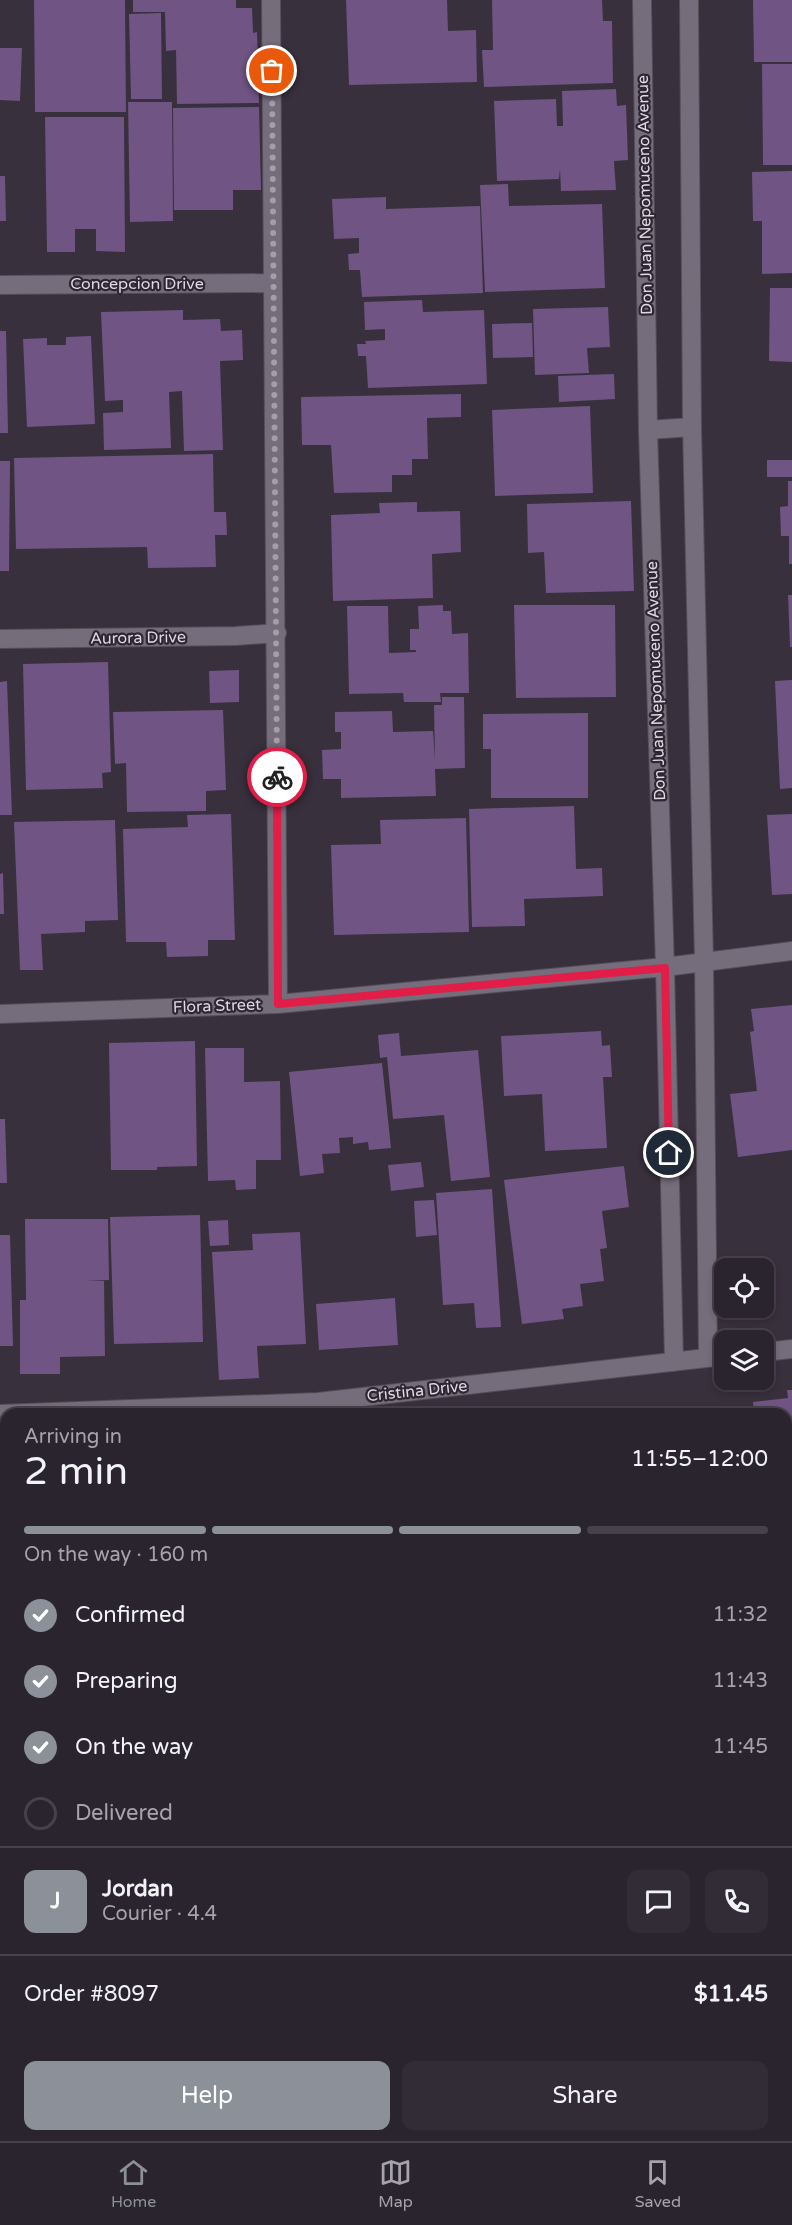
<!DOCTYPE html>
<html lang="en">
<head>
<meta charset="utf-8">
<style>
	body { margin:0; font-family:"Varela Round",sans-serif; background:#322c36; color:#f1f3f6; height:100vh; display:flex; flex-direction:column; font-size:22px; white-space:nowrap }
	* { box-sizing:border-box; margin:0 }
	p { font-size:20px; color:#a5a4aa }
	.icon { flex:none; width:33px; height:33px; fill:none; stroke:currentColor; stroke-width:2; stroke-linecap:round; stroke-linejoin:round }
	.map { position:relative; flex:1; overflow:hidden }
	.panel { position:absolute; left:0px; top:1408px; width:792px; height:734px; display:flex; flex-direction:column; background:#2a242e; border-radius:18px 18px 0 0; box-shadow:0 3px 9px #0003,0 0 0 2px #46414a }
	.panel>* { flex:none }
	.controls { position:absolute; left:714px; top:1258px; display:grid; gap:12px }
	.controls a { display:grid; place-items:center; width:60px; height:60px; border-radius:12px; background:#2a242e; box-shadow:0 3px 9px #0003,0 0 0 2px #46414a; font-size:30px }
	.pin { position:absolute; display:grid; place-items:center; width:51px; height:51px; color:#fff; margin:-26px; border:3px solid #fff; border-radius:50%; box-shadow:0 2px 6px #0007 }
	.courier { position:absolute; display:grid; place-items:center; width:60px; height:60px; margin:-30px; border:4px solid #e11d48; border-radius:50%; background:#fff; color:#222; box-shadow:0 2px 8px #0007 }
	.head em { font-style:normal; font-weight:600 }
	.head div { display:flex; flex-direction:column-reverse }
	.head { display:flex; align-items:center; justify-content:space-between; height:102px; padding:0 24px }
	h1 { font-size:39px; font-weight:600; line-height:45px }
	.bar { display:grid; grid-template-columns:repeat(4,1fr); gap:9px 6px; align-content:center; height:72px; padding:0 24px }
	.bar i { height:8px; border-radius:4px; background:#46414a }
	.bar .current { background:#8c9099 }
	.bar p { grid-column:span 4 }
	.line { display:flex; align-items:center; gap:15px; padding:0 24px; border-top:2px solid #46414a }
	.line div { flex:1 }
	.round { display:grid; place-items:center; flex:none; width:63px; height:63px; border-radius:12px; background:#322c36 }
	ol { padding:0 24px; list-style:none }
	li { display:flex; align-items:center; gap:18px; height:66px }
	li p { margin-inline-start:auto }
	li .icon { padding:6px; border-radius:50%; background:#8c9099; color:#fff; stroke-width:4 }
	li:last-child { color:#a5a4aa }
	li i { width:33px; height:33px; border:3px solid #46414a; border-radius:50% }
	.action { display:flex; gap:12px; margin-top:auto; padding:12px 24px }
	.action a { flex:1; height:69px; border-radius:12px; background:#8c9099; color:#fff; font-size:24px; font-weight:600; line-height:69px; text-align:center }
	.action a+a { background:#322c36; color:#f1f3f6 }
	.tab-bar { display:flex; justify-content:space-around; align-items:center; height:84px; border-top:2px solid #46414a; background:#2a242e; font-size:16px; color:#a5a4aa }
	.tab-bar a { display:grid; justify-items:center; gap:3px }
	.tab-bar .current { color:#8c9099 }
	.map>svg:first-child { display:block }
	.building { fill:#705483 }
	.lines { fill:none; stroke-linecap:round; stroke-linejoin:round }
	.minor-casing { stroke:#544e59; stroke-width:20 }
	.minor { stroke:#766d7c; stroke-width:18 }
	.done { stroke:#a49ea8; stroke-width:6; stroke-dasharray:0 10.8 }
	.route { stroke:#e11d48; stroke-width:8 }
	.labels { text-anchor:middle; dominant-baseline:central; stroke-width:4.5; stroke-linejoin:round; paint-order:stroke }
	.street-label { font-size:16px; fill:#ded9e2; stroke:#2e2633 }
</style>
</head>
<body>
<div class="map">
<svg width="792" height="2141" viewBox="0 0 792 2141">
	<rect width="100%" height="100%" fill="#38303d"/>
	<path class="building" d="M34,0H125L126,112H35Z
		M133,0H236V8H252L253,33L257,32L259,103L177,104L176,50L166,51L165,12H133Z
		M346,0H447L448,31L476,30L477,82L349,85Z
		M492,0H602L603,21H612L613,83L484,87L482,50H493Z
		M753,0H792V62H754Z
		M161,13L162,99H131L129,14Z
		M0,48H22L20,101L0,100Z
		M762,64H792V165H763Z
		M616,89L617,106L626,105L628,160L614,161L616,190L561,191L560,169L559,179L497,181L494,101L556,99L557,126H563L562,91Z
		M128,102H172L173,221L130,222Z
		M259,107L261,190H233V210H174L173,108Z
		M45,117H124L125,252L96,251V229H75V252H47Z
		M792,171V273L762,274V221H753L752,172Z
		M0,176H5L6,221H0Z
		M508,184L509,206L602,204L605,288L485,292L480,185Z
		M386,197V209L480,206L483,293L362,297L360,270H349L348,254L359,253V238L334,239L332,199Z
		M770,288H792V362L769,361Z
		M422,300L423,312L484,310L487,384L368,388L366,356H358L357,344H366L365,341L385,340V329L365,330L364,302Z
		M608,307L610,347L587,348L589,373L535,375L533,309Z
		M183,310V320L220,319L221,331L242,330L243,360L220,361L223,450L184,451L182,391L169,392L171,448L104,450L103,413L123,412V400L105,401L101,312Z
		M532,323L533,357L493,358L492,324Z
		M0,331H6L8,433H0Z
		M91,336L95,424L27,427L23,339L47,338V345H66V337Z
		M614,374L615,399L559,402L558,376Z
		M461,394V417L427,418L428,459H412V475H392V492L334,493L331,445H302L301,397Z
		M590,406L593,493L495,496L492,410Z
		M213,454L214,512H226L227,535H215L216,567L148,568L147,547L16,549L14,458Z
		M767,460H792V477H767Z
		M0,461H10L9,571H0Z
		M788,481H792V564H789V536H781L780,507L788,506Z
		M631,501L634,591L546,593L544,552L528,553L527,504Z
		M417,502V512L460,511L461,552L432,554L433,598L333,601L331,515L380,513L379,503Z
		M788,595H792V647H790Z
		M443,605V611H451L452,634L468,633L469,693H440L441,702H404L403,693L349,694L347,606H388L389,653L416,652V650H410V629H419L418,606Z
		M514,605H615L616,697L516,698Z
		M108,662L111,772L102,773L103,788L26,790L23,664Z
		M239,670V702L210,703L209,671Z
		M792,680V788L780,789L775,681Z
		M7,681L12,815H0V682Z
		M442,697H464L465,768L435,769L436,796L341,798V779H323L322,750L341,749V732H335V712L392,711L393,732L433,731L435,760L434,705H442Z
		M223,710L226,790L206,791V811L127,812L126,763L115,764L113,712Z
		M588,713V798H491V749H483V714Z
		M574,806L576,869L602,868L603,896L524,899L525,926L472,927L469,809Z
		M231,814L235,940H208V956L167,957L166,942H126L123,829L188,827L187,815Z
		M792,814V894L772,895L767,815Z
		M466,818L469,932L334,935L331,845L381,844L380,820Z
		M115,820L118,920L85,921V932L41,934L43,970H20L14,822Z
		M3,873L4,914H0V874Z
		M792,1005V1150L738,1157L730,1094L757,1091L750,1032L754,1031L751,1009Z
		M601,1031L602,1046L610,1045L612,1077H603L607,1148L545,1151L542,1094L504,1096L501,1036Z
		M399,1033L401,1056L478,1050L490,1177L451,1181L444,1115L393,1119L387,1057L380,1058L378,1035Z
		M195,1041L197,1166L157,1167V1170H111L109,1043Z
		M205,1048H244V1082L280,1081L281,1160H256V1189L236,1190L235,1180L208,1181Z
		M382,1063L391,1148L369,1150L368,1142L353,1144V1137L339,1138L340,1153L322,1154L324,1173L300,1176L289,1072Z
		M0,1119H5L7,1183H0Z
		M421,1162L424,1187L391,1191L388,1165Z
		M624,1166L629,1207L602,1211L607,1248L600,1249L604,1281L580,1284L583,1306L562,1309L564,1319L522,1324L504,1180Z
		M492,1189L501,1327L476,1328L474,1303L443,1305L436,1193Z
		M434,1200L437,1235L416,1237L414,1201Z
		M200,1215L203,1342L114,1344L110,1217Z
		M25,1219H108L109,1280L86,1281H104L105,1356L60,1357V1374H20V1300H26Z
		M228,1220L229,1245L210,1246L208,1221Z
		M300,1232L306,1344L257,1346L259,1378L219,1380L212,1252L253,1250L252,1234Z
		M0,1235H10L13,1346H0Z
		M395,1298L398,1345L319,1350L316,1304Z
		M787,1390H792V1505H786V1414H754L753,1402L788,1398Z
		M792,1553V1582L786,1583V1554Z
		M792,1736V1766H791L786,1737Z
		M792,1928V2009L786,2010V1929Z
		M6,1957V2001H0V1958Z
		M6,2003V2091H0V2004Z
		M4,2092L6,2136L0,2137V2093Z
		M603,2136V2141H571V2139Z
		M638,2136H671V2141H638Z"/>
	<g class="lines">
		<defs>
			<path id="minor" d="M271,0L278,1004
				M642,0L648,430L665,967L674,1362
				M689,0L692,427L704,961L708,1358
				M0,285L273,283
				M648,430L692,427
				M0,639L236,636L277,633
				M0,1014L278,1004L665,967L792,951
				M764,1352L792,1349
				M0,1414L318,1402L724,1356
				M786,1714L792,1713
				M0,1808H6
				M786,2095L792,2094
				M321,2141L372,2136
				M706,2141V2136"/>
		</defs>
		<use href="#minor" class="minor-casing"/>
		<use href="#minor" class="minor"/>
	</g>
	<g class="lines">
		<path class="done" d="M272,71L277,777"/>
		<path class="route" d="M277,777L278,1004L665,968L669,1153"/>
	</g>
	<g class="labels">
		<g class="street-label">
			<text transform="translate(645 195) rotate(-91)">Don Juan Nepomuceno Avenue</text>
			<text x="137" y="284">Concepcion Drive</text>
			<text transform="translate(138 638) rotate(-1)">Aurora Drive</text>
			<text transform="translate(656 681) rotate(-92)">Don Juan Nepomuceno Avenue</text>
			<text transform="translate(217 1006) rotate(-2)">Flora Street</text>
			<text transform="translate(417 1391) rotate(-6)">Cristina Drive</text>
		</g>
	</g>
</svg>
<div class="controls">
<a><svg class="icon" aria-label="locate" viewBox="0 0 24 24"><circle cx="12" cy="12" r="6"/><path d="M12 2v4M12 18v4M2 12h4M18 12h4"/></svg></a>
<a><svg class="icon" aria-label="layers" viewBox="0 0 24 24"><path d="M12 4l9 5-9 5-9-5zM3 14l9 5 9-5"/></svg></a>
</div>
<div class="pin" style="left:272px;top:71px;background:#ea580c"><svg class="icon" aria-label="bag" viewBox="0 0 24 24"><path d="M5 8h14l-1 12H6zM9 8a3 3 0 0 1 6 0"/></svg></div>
<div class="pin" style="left:669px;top:1153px;background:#1f2937"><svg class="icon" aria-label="home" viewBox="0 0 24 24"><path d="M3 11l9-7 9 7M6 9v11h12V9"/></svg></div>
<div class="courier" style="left:277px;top:777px"><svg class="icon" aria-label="bike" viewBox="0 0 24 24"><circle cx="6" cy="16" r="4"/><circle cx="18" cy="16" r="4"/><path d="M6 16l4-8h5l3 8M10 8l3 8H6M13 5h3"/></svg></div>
<section class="panel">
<div class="head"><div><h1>2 min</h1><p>Arriving in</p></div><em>11:55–12:00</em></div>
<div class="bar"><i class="current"></i><i class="current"></i><i class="current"></i><i></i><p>On the way · 160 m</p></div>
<ol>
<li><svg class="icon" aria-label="check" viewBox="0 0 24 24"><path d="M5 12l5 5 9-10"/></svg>Confirmed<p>11:32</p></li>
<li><svg class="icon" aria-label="check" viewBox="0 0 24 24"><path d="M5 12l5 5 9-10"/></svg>Preparing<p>11:43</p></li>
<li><svg class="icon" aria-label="check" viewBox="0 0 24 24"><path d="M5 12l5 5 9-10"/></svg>On the way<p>11:45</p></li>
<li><i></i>Delivered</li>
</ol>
<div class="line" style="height:108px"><b class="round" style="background:#8c9099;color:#fff">J</b><div><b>Jordan</b><p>Courier · 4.4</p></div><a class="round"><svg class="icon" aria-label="chat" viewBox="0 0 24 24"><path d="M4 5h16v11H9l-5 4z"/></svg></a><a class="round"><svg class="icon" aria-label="phone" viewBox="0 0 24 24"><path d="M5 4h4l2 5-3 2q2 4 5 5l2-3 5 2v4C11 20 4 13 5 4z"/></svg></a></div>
<div class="line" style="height:78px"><div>Order #8097</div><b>$11.45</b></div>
<div class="action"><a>Help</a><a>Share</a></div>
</section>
</div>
<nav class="tab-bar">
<a class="current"><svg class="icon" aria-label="home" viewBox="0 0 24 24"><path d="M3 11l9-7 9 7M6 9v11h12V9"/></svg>Home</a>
<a><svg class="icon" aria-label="map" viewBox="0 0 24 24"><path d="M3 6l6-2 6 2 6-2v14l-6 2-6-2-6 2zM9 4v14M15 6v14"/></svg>Map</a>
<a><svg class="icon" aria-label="saved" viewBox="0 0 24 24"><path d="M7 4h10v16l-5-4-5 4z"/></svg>Saved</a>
</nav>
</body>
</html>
